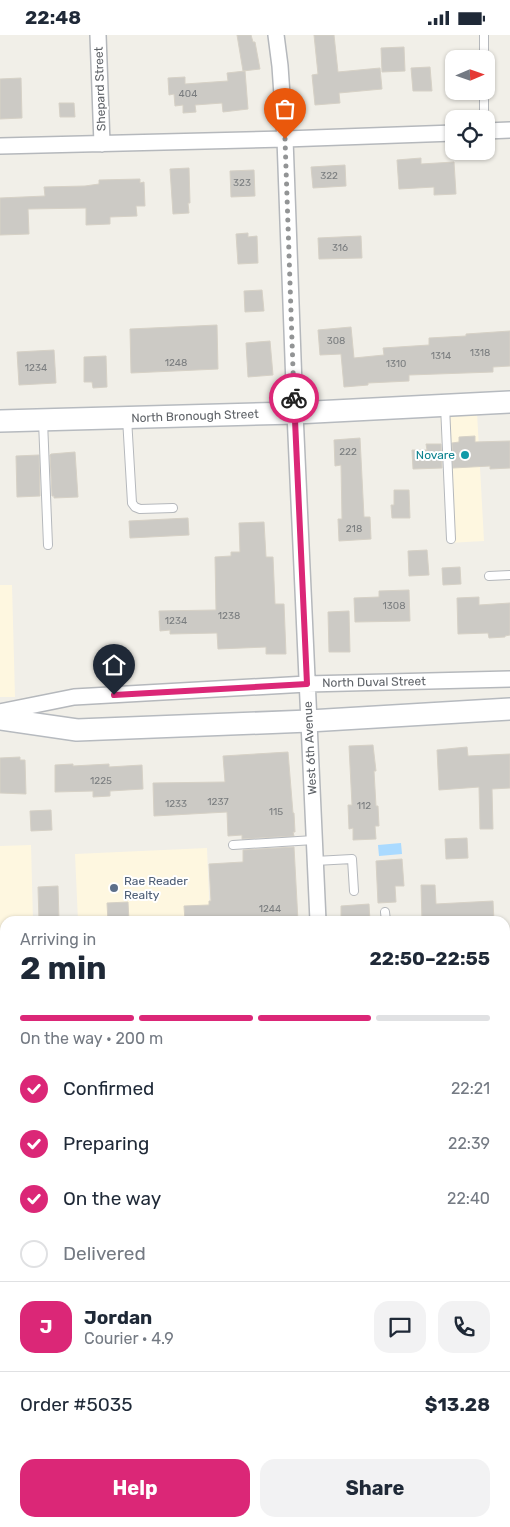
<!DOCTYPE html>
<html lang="en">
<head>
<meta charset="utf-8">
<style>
	body { margin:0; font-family:Rubik,sans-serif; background:#f2f2f3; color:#1f2937; height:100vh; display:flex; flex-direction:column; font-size:19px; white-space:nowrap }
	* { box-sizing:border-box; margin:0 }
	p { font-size:16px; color:#747a83 }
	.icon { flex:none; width:28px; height:28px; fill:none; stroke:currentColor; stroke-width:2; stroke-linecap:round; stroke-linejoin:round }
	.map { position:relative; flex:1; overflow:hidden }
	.details { position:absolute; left:0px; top:881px; width:510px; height:611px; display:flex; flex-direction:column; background:#fff; border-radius:15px 15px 0 0; box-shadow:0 1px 4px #0004 }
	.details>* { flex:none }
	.needle { width:32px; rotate:88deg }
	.fabs { position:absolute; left:445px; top:15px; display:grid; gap:10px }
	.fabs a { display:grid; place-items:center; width:50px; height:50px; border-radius:10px; background:#fff; box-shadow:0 1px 4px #0004; font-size:25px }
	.pin { position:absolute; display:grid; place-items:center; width:42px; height:42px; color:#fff; margin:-51px -21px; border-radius:50% 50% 50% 0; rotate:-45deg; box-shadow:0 0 5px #0007 }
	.pin .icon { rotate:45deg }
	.courier { position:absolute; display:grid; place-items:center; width:50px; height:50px; margin:-25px; border:4px solid #db2777; border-radius:50%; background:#fff; color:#222; box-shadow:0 1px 6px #0007 }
	.summary em { font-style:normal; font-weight:700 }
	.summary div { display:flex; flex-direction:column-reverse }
	.summary { display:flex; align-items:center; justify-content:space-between; height:85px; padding:0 20px }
	h1 { font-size:32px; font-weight:700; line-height:38px }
	.bar { display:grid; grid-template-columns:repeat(4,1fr); gap:8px 5px; align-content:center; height:60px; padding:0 20px }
	.bar i { height:6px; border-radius:4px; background:#e0e1e3 }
	.bar .active { background:#db2777 }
	.bar p { grid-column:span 4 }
	.line { display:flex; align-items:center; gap:12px; padding:0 20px; border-top:1px solid #e0e1e3 }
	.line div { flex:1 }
	.round { display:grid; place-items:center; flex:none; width:52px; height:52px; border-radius:15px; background:#f2f2f3 }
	ol { padding:0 20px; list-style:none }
	li { display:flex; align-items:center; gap:15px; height:55px }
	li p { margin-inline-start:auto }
	li .icon { padding:5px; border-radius:50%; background:#db2777; color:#fff; stroke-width:4 }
	li:last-child { color:#747a83 }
	li i { width:28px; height:28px; border:2px solid #e0e1e3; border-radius:50% }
	.action { display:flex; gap:10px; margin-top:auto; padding:10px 20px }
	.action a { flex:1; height:58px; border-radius:15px; background:#db2777; color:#fff; font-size:20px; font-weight:700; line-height:58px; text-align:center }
	.action a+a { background:#f2f2f3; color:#1f2937 }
	.status { display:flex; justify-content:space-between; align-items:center; height:35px; padding:0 25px; background:#fff; direction:ltr }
	.status svg { height:14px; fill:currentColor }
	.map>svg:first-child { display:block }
	.commercial { fill:#fef7e0 }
	.water { fill:#aadaff }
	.building { fill:#cccac5; stroke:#d6d1c6 }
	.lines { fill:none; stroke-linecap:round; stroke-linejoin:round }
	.service-casing { stroke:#b5b8bc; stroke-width:10 }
	.minor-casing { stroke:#b5b8bc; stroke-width:18 }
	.tertiary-casing { stroke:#b5b8bc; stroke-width:21 }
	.secondary-casing { stroke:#b6babf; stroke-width:24 }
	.primary-casing { stroke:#f2c960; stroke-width:26 }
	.service { stroke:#fff; stroke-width:8 }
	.minor { stroke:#fff; stroke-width:15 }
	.tertiary { stroke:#fff; stroke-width:19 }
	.secondary { stroke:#fff; stroke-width:21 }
	.primary { stroke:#fff2af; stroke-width:24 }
	.done { stroke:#929495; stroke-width:5; stroke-dasharray:0 9 }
	.route { stroke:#db2777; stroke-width:6 }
	.culture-dot { fill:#0f9aa8; stroke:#fff; stroke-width:2 }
	.service-dot { fill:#5c6f8a; stroke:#fff; stroke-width:2 }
	.labels { text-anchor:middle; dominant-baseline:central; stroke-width:4; stroke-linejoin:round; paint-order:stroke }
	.number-label { font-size:10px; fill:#7a7d7f }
	.street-label { font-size:12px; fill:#5f6368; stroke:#fff }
	.culture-label { font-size:12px; fill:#0d838f; stroke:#fff; text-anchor:end }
	.service-label { font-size:12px; fill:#4e5e75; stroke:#fff; text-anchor:start }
</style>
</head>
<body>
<div class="status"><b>22:48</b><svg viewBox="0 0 49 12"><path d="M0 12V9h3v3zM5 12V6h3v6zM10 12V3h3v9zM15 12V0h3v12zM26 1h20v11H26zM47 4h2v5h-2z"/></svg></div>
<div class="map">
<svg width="510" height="1492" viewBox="0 0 510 1492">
	<rect width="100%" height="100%" fill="#f1efe8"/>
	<path class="commercial" d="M477,377L484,506L448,508L440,379Z
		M0,550H12L15,662H0Z
		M31,810L33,886H5V939H0V811Z
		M207,813L210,886H78L75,819Z
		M0,959H5V1196H0Z
		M510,1066V1177H505V1067Z
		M505,1232H510V1492H349V1488H505Z
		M0,1254H5V1466H0Z
		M147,1488H323V1492H147Z"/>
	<path class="water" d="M401,808L402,819L379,821L378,810Z"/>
	<path class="building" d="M237,0H251L253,7H255L260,34L243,36Z
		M314,0H334L338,37L380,33L382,54L339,58L340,68L315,70L312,40L318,39Z
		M404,12L405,36L382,37L381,13Z
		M430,32L432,56H413L411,33Z
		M245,36L248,74L223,77L222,68L195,70L196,77L183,78V70L175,71L174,59L169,60L168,43L185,42V49L228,46L227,38Z
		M21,43L22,83L0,84V44Z
		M59,68H74L75,82H60Z
		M421,123V129L454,127L456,159L434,160V152L399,154L397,125Z
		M345,130L346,151L313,153L311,132Z
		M189,133L190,168H188L189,178L173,179L170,134Z
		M254,135L255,161L231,162L230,136Z
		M140,144V148L144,147L145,171H136L137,181L110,182V189L86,190V173L28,174L29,199L0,200V163L45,161L44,152L85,151L99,149V145Z
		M248,198V202L257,201L258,228L238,229L236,199Z
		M361,201L362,223L319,224L318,203Z
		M262,255L264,276L245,277L244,256Z
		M217,290L218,334L131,338L130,294Z
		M351,292L354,323L384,320L383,313L429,310V303L466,301V299L510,296V331L493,332V337L409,340V346L368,348V350L344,352L341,319L320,320L318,295Z
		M270,306L273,340L248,342L246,308Z
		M54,315L56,348L19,350L17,317Z
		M106,321L107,352L93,353L92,347H84V322Z
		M475,401V407L510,406V433L490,434V431L453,433L452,408L459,407V402Z
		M360,403L364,482H370L371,504L339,506L338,484H342L341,430L335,431L334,405Z
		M426,409H441L442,433L413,434L412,415H427Z
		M75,417L78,462L54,463V461H52L50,420L51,419Z
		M39,420L40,461L17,462L16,421Z
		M394,455H409L410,483H392L391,470H394Z
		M188,483L189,500L130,503L129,486Z
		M264,487L266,522H273L275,569H284L286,619H266V612L218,614L217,598L170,599V595L160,596L159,576L216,575L215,522L231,521V517H240L239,488Z
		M427,515L429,540L409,541L408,516Z
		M460,532L461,549L443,550L442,533Z
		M409,555L410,586L355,587L354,563L379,562V556Z
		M479,562V570L510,568V600L505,601V602L489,603L488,598L458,599L457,563Z
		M349,576L350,617H329L328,577Z
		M373,710L376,736H374L376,771H378L379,791H375L376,804L353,805V793L349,794L348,770H352L349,711Z
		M467,712L468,721L510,719V753L492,754L493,794H480L479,752L439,755L437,715Z
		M288,717L293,778H294L295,797H293L294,801L242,804V800L228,801L227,777L154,781L153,748L225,747L223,721Z
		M20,722V725H25L26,759L0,758V723Z
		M73,729V731L109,729V732L142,730L143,754L110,756V761L93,762V756L55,757V730Z
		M51,775L52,795L31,796L30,776Z
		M467,803L468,823L446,824L445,804Z
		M294,812L298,886H185L184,871L209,870V866H211L209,829L243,827V815Z
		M402,824L404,851H395L396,867L378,868L376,826Z
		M421,850H435L436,869L493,866L494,886H422Z
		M58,851L59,886H39L38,852Z
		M128,867L129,886H108L107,868Z
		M369,869L370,886H341V871Z"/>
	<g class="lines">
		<defs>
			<path id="service" d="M484,0V24
				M484,56V84
				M445,371L451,504
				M127,383L132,468L135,472L140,474L173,473
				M43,386L48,510
				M489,541L510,540
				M233,810L314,805
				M315,826L352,824L354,856
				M385,877L386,886
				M505,1074H510
				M3,1225L5,1262
				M0,1281H5
				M505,1352H510
				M0,1434H5
				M0,1489L29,1488"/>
			<path id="minor" d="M98,0L102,109
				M276,0L280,31L285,104L295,378L318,886
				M486,96L510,95
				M0,111L285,104L454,98
				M0,677L74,662L307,649L510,644
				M505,929H510
				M0,948H5
				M137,1488V1492"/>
			<path id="tertiary" d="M337,1488V1492"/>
			<path id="secondary" d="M0,386L295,378L510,367
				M0,684L77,695L309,686L510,674"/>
			<path id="primary" d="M505,1204H510
				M0,1223H5"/>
		</defs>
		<use href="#service" class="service-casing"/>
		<use href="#minor" class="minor-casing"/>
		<use href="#tertiary" class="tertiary-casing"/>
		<use href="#secondary" class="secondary-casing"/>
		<use href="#primary" class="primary-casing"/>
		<use href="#service" class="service"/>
		<use href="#minor" class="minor"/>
		<use href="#tertiary" class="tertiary"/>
		<use href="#secondary" class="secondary"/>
		<use href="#primary" class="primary"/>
	</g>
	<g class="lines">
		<path class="done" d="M285,104L294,363"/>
		<path class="route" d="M114,660L307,649L294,363"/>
	</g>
	<circle class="culture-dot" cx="465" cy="420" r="5"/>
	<circle class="service-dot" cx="114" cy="853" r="5"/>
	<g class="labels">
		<g class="number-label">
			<text x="188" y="59">404</text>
			<text x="329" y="141">322</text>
			<text x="242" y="148">323</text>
			<text x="340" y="213">316</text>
			<text x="336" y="306">308</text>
			<text x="480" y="318">1318</text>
			<text x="441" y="321">1314</text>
			<text x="176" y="328">1248</text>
			<text x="396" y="329">1310</text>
			<text x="36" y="333">1234</text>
			<text x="348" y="417">222</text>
			<text x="354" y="494">218</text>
			<text x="394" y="571">1308</text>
			<text x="229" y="581">1238</text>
			<text x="176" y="586">1234</text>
			<text x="101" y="746">1225</text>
			<text x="218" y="767">1237</text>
			<text x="176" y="769">1233</text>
			<text x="364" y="771">112</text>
			<text x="276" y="777">115</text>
			<text x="270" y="874">1244</text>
		</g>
		<g class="street-label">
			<text transform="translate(100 54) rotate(-92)">Shepard Street</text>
			<text transform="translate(195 381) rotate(-2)">North Bronough Street</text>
			<text transform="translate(374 647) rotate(-1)">North Duval Street</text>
			<text transform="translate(310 713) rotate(-93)">West 6th Avenue</text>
		</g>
		<g class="culture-label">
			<text x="455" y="420">Novare</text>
		</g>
		<g class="service-label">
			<text x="124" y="846">Rae Reader<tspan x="124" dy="14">Realty</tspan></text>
		</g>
	</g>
</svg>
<div class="fabs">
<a><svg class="needle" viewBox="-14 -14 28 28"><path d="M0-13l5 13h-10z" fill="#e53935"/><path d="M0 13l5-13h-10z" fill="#747a83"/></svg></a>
<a><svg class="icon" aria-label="locate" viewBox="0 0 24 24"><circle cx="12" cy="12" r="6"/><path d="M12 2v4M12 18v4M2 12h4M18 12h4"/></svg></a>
</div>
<div class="pin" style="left:285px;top:104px;background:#ea580c"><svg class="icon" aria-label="bag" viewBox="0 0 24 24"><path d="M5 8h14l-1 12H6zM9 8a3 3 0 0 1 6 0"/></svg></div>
<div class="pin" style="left:114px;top:660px;background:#1f2937"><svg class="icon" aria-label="home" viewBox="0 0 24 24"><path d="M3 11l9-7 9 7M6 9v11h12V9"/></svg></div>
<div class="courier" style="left:294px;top:363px"><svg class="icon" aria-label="bike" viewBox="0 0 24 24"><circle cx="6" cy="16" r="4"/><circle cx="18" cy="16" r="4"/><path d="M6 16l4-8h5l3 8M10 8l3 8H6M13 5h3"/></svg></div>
<section class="details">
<div class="summary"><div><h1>2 min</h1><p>Arriving in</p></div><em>22:50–22:55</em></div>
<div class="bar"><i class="active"></i><i class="active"></i><i class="active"></i><i></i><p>On the way · 200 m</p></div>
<ol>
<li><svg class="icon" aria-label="check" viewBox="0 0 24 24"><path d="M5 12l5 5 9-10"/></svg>Confirmed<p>22:21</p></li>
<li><svg class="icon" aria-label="check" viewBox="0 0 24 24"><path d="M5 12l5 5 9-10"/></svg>Preparing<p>22:39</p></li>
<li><svg class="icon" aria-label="check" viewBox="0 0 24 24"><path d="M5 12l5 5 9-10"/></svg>On the way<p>22:40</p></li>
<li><i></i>Delivered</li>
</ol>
<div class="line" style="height:90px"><b class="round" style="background:#db2777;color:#fff">J</b><div><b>Jordan</b><p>Courier · 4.9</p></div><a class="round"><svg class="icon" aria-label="chat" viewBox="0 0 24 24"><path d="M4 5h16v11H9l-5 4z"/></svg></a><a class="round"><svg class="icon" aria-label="phone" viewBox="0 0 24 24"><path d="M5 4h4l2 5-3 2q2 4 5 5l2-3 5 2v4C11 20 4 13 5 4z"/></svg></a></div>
<div class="line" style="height:65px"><div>Order #5035</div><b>$13.28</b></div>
<div class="action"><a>Help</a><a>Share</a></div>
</section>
</div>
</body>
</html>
